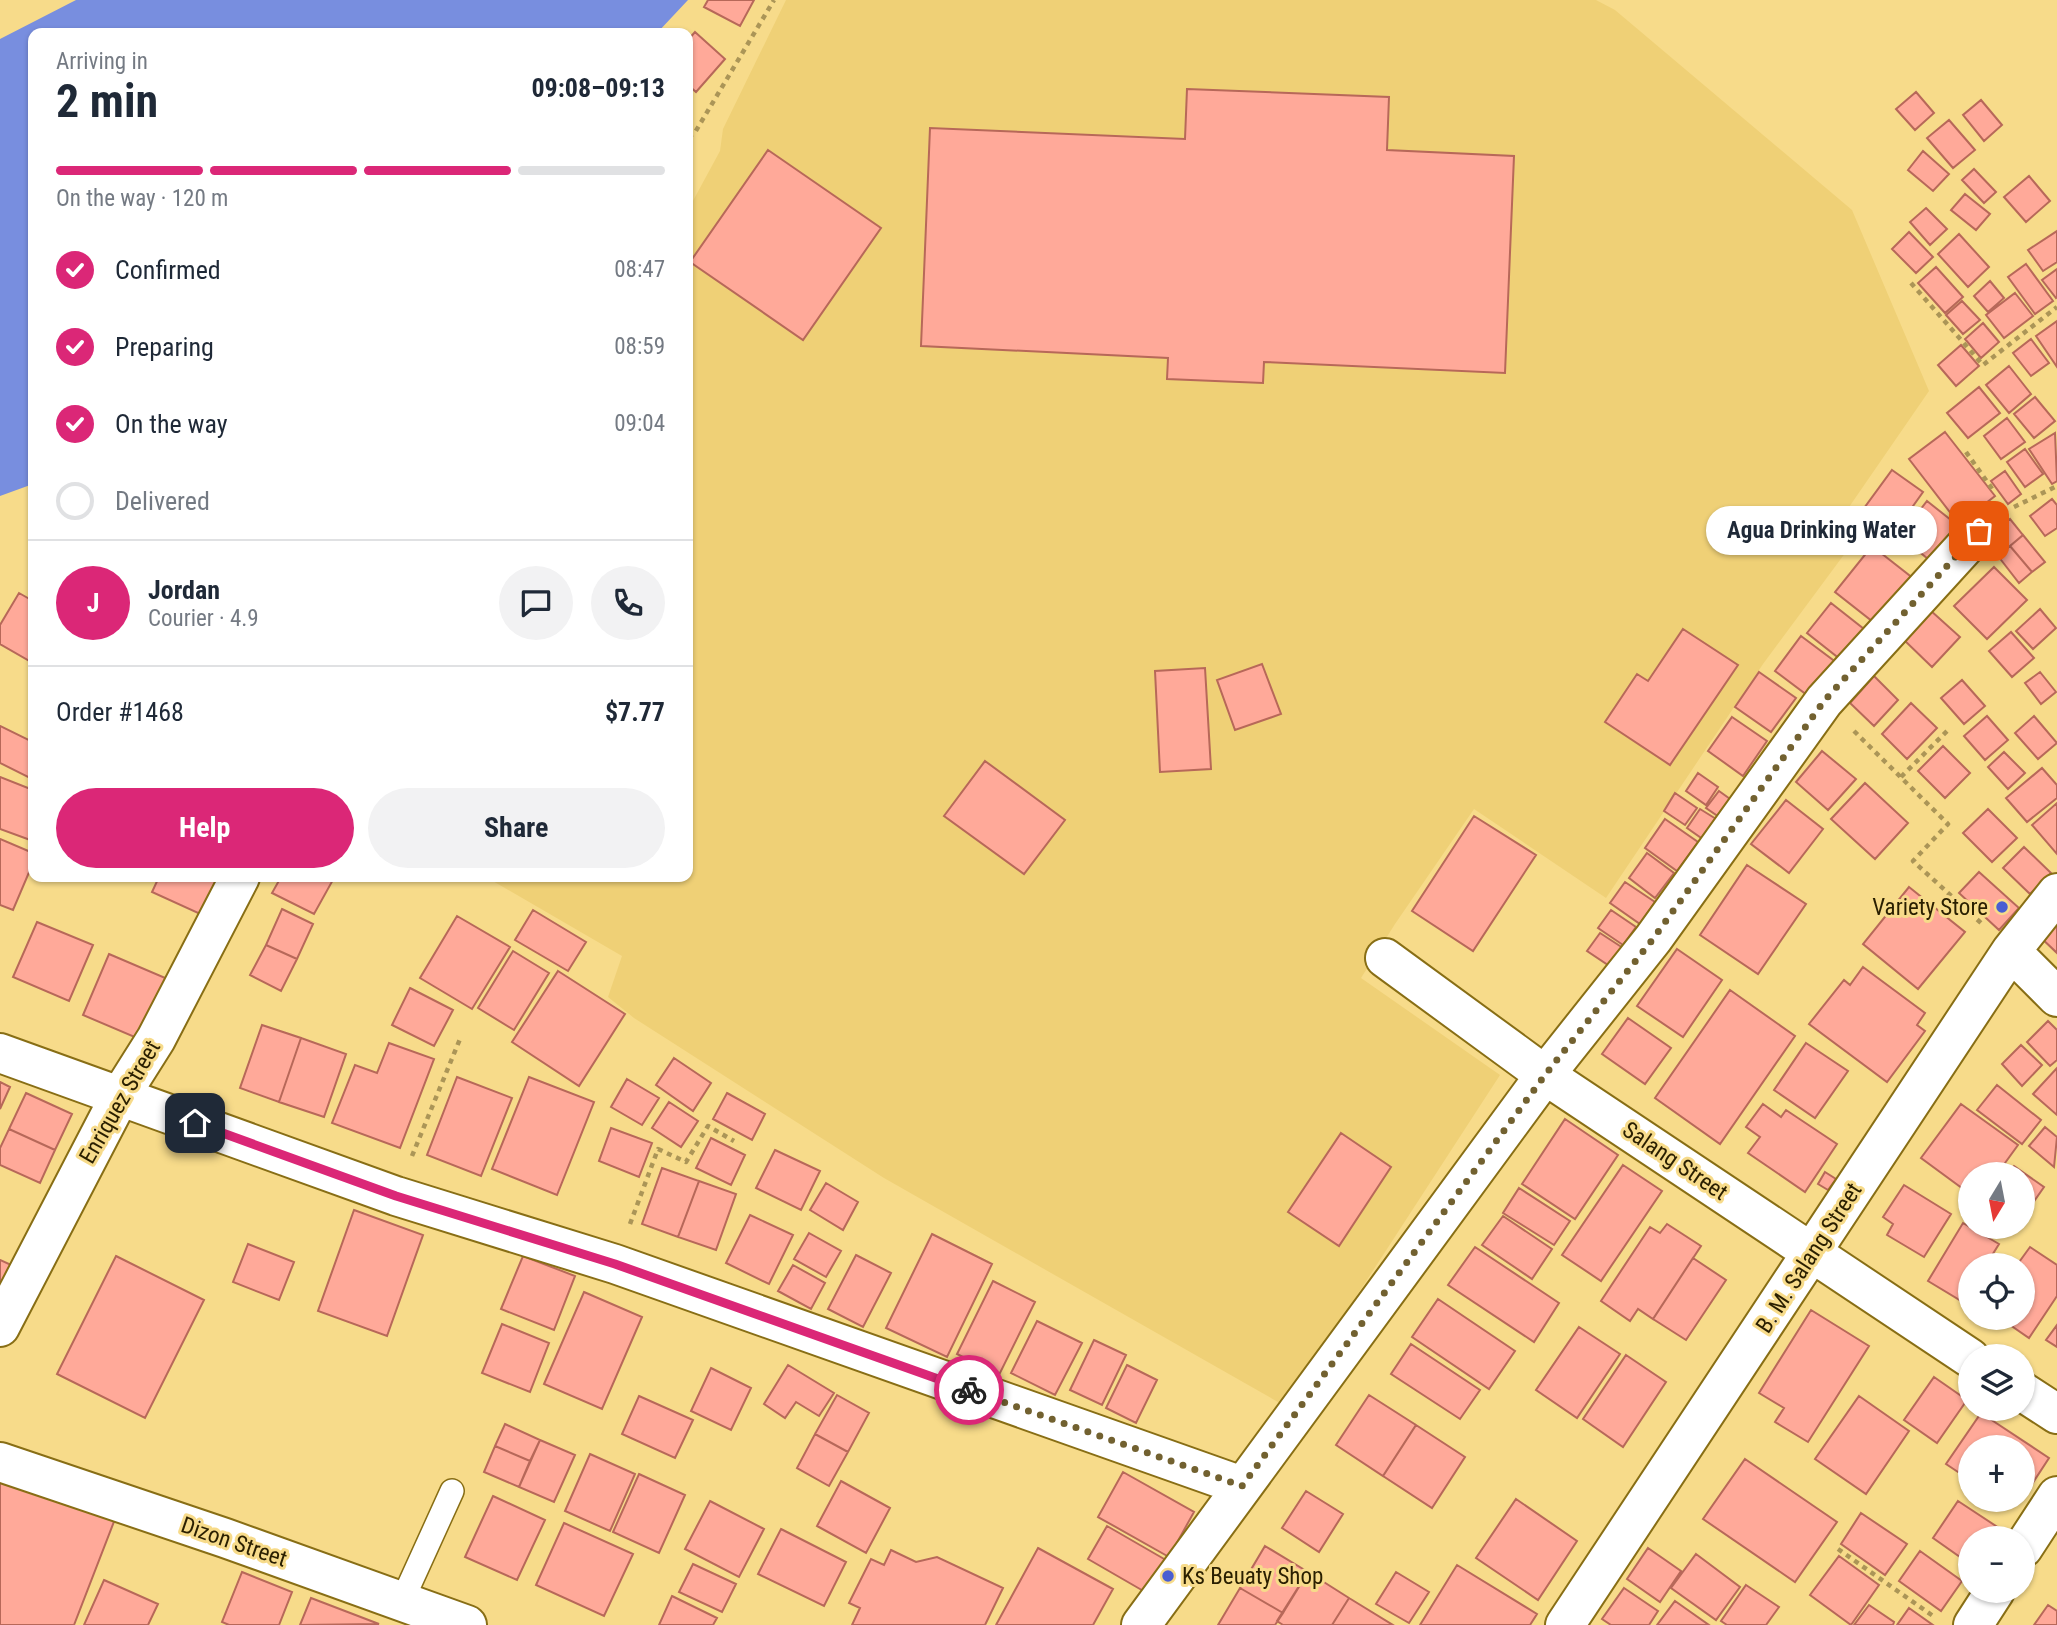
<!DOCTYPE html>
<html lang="en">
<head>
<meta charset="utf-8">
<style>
	body { margin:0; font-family:"Roboto Condensed",sans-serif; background:#f2f2f3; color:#1f2937; height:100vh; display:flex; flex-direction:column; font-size:26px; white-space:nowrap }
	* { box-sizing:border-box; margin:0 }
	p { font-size:23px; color:#747a83 }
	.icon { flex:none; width:38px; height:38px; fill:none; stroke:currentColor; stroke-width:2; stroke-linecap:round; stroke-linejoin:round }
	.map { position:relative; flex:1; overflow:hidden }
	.panel { position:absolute; left:28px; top:28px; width:665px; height:854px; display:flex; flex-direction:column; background:#fff; border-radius:14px; box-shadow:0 2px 5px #0004 }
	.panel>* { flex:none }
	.needle { width:46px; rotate:190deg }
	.buttons { position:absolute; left:1958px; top:1162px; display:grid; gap:14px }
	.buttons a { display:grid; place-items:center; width:77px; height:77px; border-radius:50%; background:#fff; box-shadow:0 2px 5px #0004; font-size:35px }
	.pin { position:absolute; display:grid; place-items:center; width:60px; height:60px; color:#fff; margin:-30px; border-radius:14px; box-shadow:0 4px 10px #0006 }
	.courier { position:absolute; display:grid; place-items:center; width:70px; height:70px; margin:-35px; border:5px solid #db2777; border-radius:50%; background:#fff; color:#222; box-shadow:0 2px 9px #0007 }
	.bubble { position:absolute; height:49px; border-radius:24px; background:#fff; box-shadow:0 2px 5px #0004; font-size:23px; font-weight:700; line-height:49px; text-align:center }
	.summary em { font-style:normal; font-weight:700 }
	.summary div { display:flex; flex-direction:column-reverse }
	.summary { display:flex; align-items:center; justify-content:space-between; height:119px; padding:0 28px }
	h1 { font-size:46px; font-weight:700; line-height:52px }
	.bar { display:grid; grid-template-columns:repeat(4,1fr); gap:10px 7px; align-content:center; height:84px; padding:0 28px }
	.bar i { height:9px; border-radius:5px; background:#e0e1e3 }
	.bar .on { background:#db2777 }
	.bar p { grid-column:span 4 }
	.line { display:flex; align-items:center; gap:18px; padding:0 28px; border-top:2px solid #e0e1e3 }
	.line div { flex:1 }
	.round { display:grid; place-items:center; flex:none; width:74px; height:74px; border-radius:37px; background:#f2f2f3 }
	ol { padding:0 28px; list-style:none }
	li { display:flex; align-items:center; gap:21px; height:77px }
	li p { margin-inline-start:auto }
	li .icon { padding:7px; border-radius:50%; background:#db2777; color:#fff; stroke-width:4 }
	li:last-child { color:#747a83 }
	li i { width:38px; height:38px; border:4px solid #e0e1e3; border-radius:50% }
	.primary-button { display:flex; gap:14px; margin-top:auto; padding:14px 28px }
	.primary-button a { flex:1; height:80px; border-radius:42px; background:#db2777; color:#fff; font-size:28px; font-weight:700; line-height:80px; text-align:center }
	.primary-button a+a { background:#f2f2f3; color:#1f2937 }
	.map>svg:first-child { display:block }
	.built { fill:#efd076 }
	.water { fill:#788edf }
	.building { fill:#ffa999; stroke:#b76859; stroke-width:2 }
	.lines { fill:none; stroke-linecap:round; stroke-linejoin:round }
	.service-casing { stroke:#886e15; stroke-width:26 }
	.minor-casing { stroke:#886e15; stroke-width:42 }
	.path { stroke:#ab9557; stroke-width:4.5; stroke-dasharray:5 5; stroke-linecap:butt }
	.service { stroke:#fff; stroke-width:23 }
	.minor { stroke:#fff; stroke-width:38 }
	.done { stroke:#726130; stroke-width:7; stroke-dasharray:0 12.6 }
	.route { stroke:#db2777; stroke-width:9 }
	.poi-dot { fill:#495ed2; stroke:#f7db8a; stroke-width:2.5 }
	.labels { text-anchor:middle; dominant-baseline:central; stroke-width:6; stroke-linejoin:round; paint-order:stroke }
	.poi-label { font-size:23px; fill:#2a1f00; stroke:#f7db8a; text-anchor:end }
	.street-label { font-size:23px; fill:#2a1f00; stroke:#f7db8a }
</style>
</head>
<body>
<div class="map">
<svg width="2057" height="1625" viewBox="0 0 2057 1625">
	<rect width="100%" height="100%" fill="#f7db8a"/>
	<path class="built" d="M786,0H1596L1615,10L1852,210L1929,391L1847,510L1860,533L1763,664L1606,898L1474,809L1395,924L1361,978L1500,1075L1285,1406L884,1178L634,1018L608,997L622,956L486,877H688V210L720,151L723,129Z"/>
	<path class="water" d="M76,0H688L657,33H33V484L0,496V39Z"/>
	<path class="building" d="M708,0H754L740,26L704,7Z
		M695,32L725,59L696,92L688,85V40Z
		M1187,89L1389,97L1387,150L1514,156L1505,373L1264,362L1263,383L1167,379L1168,358L921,346L930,128L1185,139Z
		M1916,92L1934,113L1915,130L1896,109Z
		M1981,100L2002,125L1984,141L1963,115Z
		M1949,120L1975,150L1953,168L1927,138Z
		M768,150L881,228L803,340L690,262Z
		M1923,151L1949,174L1933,191L1908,170Z
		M1974,169L1996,192L1984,203L1962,180Z
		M2029,176L2050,201L2026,222L2004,197Z
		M1965,194L1990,214L1976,230L1951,210Z
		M1926,208L1947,229L1930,245L1910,222Z
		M2057,231V262L2043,271L2028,250Z
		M1909,232L1933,257L1916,273L1892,249Z
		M1959,234L1989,267L1968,287L1938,254Z
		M2026,264L2053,301L2035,314L2008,277Z
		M1936,267L1963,297L1945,313L1918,283Z
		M2057,269V297L2056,298L2042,280Z
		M1990,281L2004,298L1988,312L1974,296Z
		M2015,293L2033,316L2004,338L1986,315Z
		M1962,301L1980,320L1963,334L1946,315Z
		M2057,321V367L2036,336Z
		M1983,323L1999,342L1981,358L1965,339Z
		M2031,339L2049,363L2031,376L2013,353Z
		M1961,345L1979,366L1956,386L1938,365Z
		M2009,366L2031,394L2009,413L1986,385Z
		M1979,387L2000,413L1968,438L1947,413Z
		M2035,397L2055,421L2034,438L2014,414Z
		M2007,418L2025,442L2001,459L1984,436Z
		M1945,432L1995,496L1959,524L1909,459Z
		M2055,433L2057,481L2052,484L2029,449Z
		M2025,449L2043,474L2025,487L2007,462Z
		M1892,470L1923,492L1891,537L1859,515Z
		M2005,471L2021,494L2008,504L1991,481Z
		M2052,499L2057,505V528L2045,536L2030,516Z
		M1927,501L1961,528L1933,563L1900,536Z
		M2010,519L2023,535L1998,556L1984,541Z
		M2023,535L2045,562L2032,572L2010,546Z
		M1872,546L1914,579L1877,625L1835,592Z
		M2010,546L2032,572L2019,583L1998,556Z
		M1994,567L2027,600L1987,639L1954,606Z
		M19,593L33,601V663L0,644V625Z
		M1831,603L1869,633L1845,663L1807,633Z
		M2040,609L2056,628L2033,649L2016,631Z
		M1930,610L1960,637L1932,667L1903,639Z
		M1683,629L1738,665L1670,765L1605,722L1637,674L1648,681Z
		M2011,632L2034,658L2012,677L1989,651Z
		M1801,636L1837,663L1811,698L1775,671Z
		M1262,664L1281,714L1235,730L1217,680Z
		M1205,668L1211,769L1160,772L1155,671Z
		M1759,672L1796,698L1771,732L1735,707Z
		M2040,672L2056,692L2041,704L2025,683Z
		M1874,676L1898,700L1874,726L1850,703Z
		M1962,680L1985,706L1964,724L1941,698Z
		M1911,703L1937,728L1907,759L1882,734Z
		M1987,716L2008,740L1985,760L1964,736Z
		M2034,716L2057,743L2038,759L2015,733Z
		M1732,717L1767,741L1743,776L1708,751Z
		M0,726L33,742L32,779L0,763Z
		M1943,746L1970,773L1945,798L1918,771Z
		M1822,751L1856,779L1828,810L1796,782Z
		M2004,752L2025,773L2008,789L1988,767Z
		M985,761L1065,820L1024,874L944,816Z
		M2042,768L2057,785V798L2027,822L2006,798Z
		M1698,773L1718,787L1706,805L1686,791Z
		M0,777L33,790V841L0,829Z
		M1865,783L1908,823L1875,859L1831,819Z
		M1719,791L1737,804L1725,821L1706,808Z
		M1675,793L1697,808L1685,825L1664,811Z
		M1786,800L1823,829L1789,873L1751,844Z
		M2057,803V854L2032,825Z
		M1700,809L1721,822L1707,842L1687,828Z
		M1988,809L2017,838L1992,862L1963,833Z
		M1474,816L1536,855L1473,951L1412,911Z
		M1665,819L1698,842L1677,871L1645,848Z
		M0,839L33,853V863L13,910L0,905Z
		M2024,847L2051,873L2030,894L2003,868Z
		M1647,853L1674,873L1655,898L1629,878Z
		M1747,865L1806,904L1758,974L1700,935Z
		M1979,872L2019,908L1999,930L1959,893Z
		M159,877H227L209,918L152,892Z
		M281,877H332L334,878L314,914L272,893Z
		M1625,882L1655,902L1640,924L1610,903Z
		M1909,887L1965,932L1918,989L1863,944Z
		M282,909L313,924L297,959L266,945Z
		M533,910L586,942L568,971L515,940Z
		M1611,910L1636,927L1623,945L1598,928Z
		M457,916L510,947L472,1009L420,978Z
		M2057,916V953L2038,935Z
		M37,922L93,945L69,1001L13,977Z
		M1600,933L1623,948L1611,967L1587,951Z
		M266,945L297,959L281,991L250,975Z
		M1677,949L1722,980L1683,1037L1637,1006Z
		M513,951L549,973L514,1030L478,1008Z
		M109,954L177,983L151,1044L83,1015Z
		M1863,967L1925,1013L1917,1025L1925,1031L1887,1082L1809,1024L1844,980L1850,985Z
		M558,971L625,1014L579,1086L512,1042Z
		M410,988L453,1010L434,1046L392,1025Z
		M1730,990L1795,1036L1720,1144L1655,1098Z
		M1628,1018L1671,1048L1645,1084L1602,1054Z
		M2048,1021L2057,1030V1060L2050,1066L2027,1042Z
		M262,1025L301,1038L279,1102L240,1088Z
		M301,1038L346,1054L324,1117L279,1102Z
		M389,1043L434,1059L400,1148L332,1123L355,1065L377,1073Z
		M1806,1043L1848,1071L1815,1118L1774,1090Z
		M2021,1045L2042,1065L2022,1086L2002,1064Z
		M674,1058L711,1083L693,1111L656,1085Z
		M2057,1068V1115L2033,1094Z
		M457,1077L512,1098L481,1176L427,1155Z
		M529,1077L594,1102L557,1195L492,1169Z
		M627,1079L659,1098L642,1125L611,1107Z
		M0,1082L10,1087L0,1109Z
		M1997,1085L2041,1120L2022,1144L1977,1110Z
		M26,1093L72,1114L55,1150L9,1129Z
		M727,1093L765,1114L752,1140L713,1119Z
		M669,1102L698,1121L681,1147L652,1128Z
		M1763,1104L1781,1117L1786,1110L1837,1144L1805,1192L1748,1153L1760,1137L1746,1127Z
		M1961,1104L2018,1145L1997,1174H1970V1194L1921,1158Z
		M1565,1119L1618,1155L1575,1219L1522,1184Z
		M2045,1127L2057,1137L2054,1167L2029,1146Z
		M611,1128L652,1143L639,1177L599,1161Z
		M9,1129L55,1150L40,1183L0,1165V1148Z
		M1341,1133L1391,1167L1339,1246L1288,1212Z
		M711,1138L745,1155L731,1185L696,1168Z
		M775,1150L820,1171L801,1210L756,1188Z
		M1623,1165L1662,1191L1601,1281L1562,1255Z
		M2014,1166L2044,1187L2023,1217V1174H2008Z
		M662,1168L699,1181L678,1237L642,1224Z
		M1825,1172L1836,1179L1828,1190L1818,1184Z
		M699,1181L736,1194L716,1250L678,1237Z
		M826,1183L858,1202L843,1230L810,1210Z
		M1904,1185L1951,1214L1924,1257L1887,1235L1893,1224L1883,1217Z
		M1519,1188L1570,1221L1554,1245L1503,1213Z
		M354,1210L423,1235L387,1336L318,1311Z
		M750,1215L793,1235L769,1284L726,1263Z
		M1503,1216L1552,1249L1532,1279L1482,1245Z
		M1963,1223L1999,1244L1986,1265H1970V1290L1963,1302L1928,1281Z
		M1667,1224L1701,1246L1653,1319L1638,1309L1630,1321L1601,1301L1650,1227L1660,1233Z
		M809,1233L841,1251L826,1277L794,1259Z
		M932,1234L992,1264L947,1357L886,1328Z
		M248,1244L294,1262L279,1300L233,1282Z
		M1475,1247L1559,1303L1534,1342L1448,1285Z
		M2030,1247L2057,1265V1296L2029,1338L2000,1318H2023V1265H2017Z
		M856,1255L891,1273L863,1327L828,1309Z
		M116,1256L204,1300L145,1418L57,1374Z
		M523,1256L575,1276L554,1330L501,1309Z
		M1693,1258L1726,1280L1686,1340L1653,1319Z
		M0,1260L20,1269L0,1313Z
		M793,1265L825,1283L811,1309L778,1291Z
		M993,1281L1035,1302L999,1375L957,1354Z
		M584,1292L642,1317L602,1409L544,1384Z
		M1438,1299L1515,1351L1489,1389L1412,1337Z
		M1811,1310L1869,1346L1808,1442L1775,1422L1784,1408L1759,1393Z
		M1037,1321L1082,1343L1055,1395L1011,1373Z
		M502,1324L549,1343L530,1392L482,1373Z
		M2057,1325V1347L2046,1340Z
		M1579,1327L1620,1354L1577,1418L1536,1390Z
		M1094,1340L1126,1355L1102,1405L1070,1390Z
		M1411,1344L1480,1390L1460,1419L1391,1374Z
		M1626,1355L1666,1382L1623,1447L1583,1419Z
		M788,1365L834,1393L819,1416L796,1402L785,1418L764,1404Z
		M1127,1365L1157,1380L1136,1423L1106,1408Z
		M711,1368L751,1388L731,1430L691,1411Z
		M1934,1377L1967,1400L1937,1443L1904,1420Z
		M837,1395L869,1413L848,1452L815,1434Z
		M1369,1395L1416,1425L1383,1476L1336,1445Z
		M639,1396L693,1420L675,1458L622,1434Z
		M1859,1396L1909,1431L1866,1494L1815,1459Z
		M1981,1413L2049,1458L2023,1498V1447H1970V1480L1946,1464Z
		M505,1424L540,1440L530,1461L495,1446Z
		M1416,1425L1465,1457L1432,1508L1383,1476Z
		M815,1434L848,1452L829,1486L797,1468Z
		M540,1440L575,1455L554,1502L519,1487Z
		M495,1446L530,1461L519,1487L484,1472Z
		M590,1454L635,1474L610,1531L565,1511Z
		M1745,1459L1837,1522L1795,1582L1703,1519Z
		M1123,1472L1194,1512L1169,1557L1098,1517Z
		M639,1474L685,1495L659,1553L613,1532Z
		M0,1477L115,1519L74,1625H0Z
		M841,1481L890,1508L866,1553L817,1526Z
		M1306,1491L1343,1514L1319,1552L1282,1528Z
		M493,1496L545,1520L517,1580L465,1557Z
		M1516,1499L1577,1541L1538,1600L1476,1558Z
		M710,1501L764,1529L739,1577L685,1549Z
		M1958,1501L2002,1530L1997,1538H1970V1564L1933,1538Z
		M1861,1513L1907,1544L1885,1575L1841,1544Z
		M564,1523L633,1554L604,1616L536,1585Z
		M1107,1526L1178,1567L1159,1600L1088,1559Z
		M781,1529L846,1562L824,1606L758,1574Z
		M1265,1546L1308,1572L1283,1613L1240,1588Z
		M1038,1548L1113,1589L1093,1625H996Z
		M1648,1548L1681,1571L1660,1602L1627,1579Z
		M891,1550L916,1562L937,1557L1003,1588L985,1625H852L860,1608L849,1603L871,1559L884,1565Z
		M1920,1551L1962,1581L1941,1611L1899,1581Z
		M1696,1554L1740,1587L1716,1620L1671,1588Z
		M1839,1556L1879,1585L1851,1625L1810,1595Z
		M693,1564L736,1584L722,1612L679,1592Z
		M1457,1565L1537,1614L1530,1625H1420Z
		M242,1572L292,1592L279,1625H229L222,1622Z
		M1308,1572L1349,1598L1332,1625H1283L1277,1621Z
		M1396,1572L1429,1592L1409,1623L1376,1604Z
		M104,1580L158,1604L148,1625H84Z
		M1746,1585L1779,1607L1766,1625H1727L1721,1621Z
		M1240,1588L1283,1613L1275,1625H1218Z
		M1624,1588L1658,1611L1649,1625H1611L1602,1619Z
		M672,1596L717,1618L713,1625H659Z
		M311,1598L379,1624L300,1625Z
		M1349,1598L1393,1625H1332Z
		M1675,1601L1709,1625H1657Z
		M1869,1605L1894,1622L1893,1625H1854Z
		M2048,1605L2057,1611V1625H2034Z
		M1909,1608L1933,1625H1897Z"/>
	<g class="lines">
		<defs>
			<path id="service" d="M402,1601L452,1491"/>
			<path id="minor" d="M2011,951L2057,997
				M1385,958L1545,1075L1970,1358
				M0,1053L396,1196L615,1264L1242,1486
				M0,1327L120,1096L156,1039L240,877
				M2023,1392L2057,1414
				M0,1462L225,1538L467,1625
				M2023,1548L2057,1496
				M1141,1625L1545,1075L1653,939L1824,701L1979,531
				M1565,1625L2011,951L2057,893
				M1973,1625L1995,1591"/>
		</defs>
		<use href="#service" class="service-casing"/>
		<use href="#minor" class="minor-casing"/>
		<path class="path" d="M688,136L694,134L774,0
			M1911,283L1983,365L2057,307
			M1966,452L1993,490
			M2014,507L2057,486
			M1854,731L1948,824L1913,861L1981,923
			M1901,777L1947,731
			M412,1156L460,1039
			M630,1224L658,1149L686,1162L708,1126L734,1141
			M1838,1549L1933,1616"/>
		<use href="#service" class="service"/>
		<use href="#minor" class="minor"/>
	</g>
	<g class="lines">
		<path class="done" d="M969,1390L1242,1486L1545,1075L1653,939L1824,701L1979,531"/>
		<path class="route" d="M195,1123L396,1196L615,1264L969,1390"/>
	</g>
	<g class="poi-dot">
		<circle cx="2002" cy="907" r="7"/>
		<circle cx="1168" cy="1576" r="7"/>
	</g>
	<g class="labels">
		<g class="poi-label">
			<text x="1988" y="907">Variety Store</text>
			<text x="1182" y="1576" text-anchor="start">Ks Beuaty Shop</text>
		</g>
		<g class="street-label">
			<text transform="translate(120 1102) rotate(-60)">Enriquez Street</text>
			<text transform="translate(1675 1161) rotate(34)">Salang Street</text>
			<text transform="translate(1809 1258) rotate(-57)">B. M. Salang Street</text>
			<text transform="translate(234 1542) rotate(19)">Dizon Street</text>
		</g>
	</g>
</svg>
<div class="buttons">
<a><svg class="needle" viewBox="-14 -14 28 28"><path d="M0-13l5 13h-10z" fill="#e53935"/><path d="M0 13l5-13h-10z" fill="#747a83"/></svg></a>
<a><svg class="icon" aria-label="locate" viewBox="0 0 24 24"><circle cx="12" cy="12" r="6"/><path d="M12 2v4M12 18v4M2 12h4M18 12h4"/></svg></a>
<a><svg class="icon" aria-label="layers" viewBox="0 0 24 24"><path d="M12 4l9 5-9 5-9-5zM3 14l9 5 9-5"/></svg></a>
<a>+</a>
<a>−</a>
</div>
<div class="pin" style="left:1979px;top:531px;background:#ea580c"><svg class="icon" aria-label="bag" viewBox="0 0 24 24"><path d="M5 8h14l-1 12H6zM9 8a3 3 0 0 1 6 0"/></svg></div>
<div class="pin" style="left:195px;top:1123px;background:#1f2937"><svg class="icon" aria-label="home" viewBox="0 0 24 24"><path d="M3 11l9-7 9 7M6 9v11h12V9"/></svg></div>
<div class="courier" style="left:969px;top:1390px"><svg class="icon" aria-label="bike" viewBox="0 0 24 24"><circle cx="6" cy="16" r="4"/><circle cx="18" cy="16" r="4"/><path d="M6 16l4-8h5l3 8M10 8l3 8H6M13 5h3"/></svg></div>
<div class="bubble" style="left:1706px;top:506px;width:231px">Agua Drinking Water</div>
<section class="panel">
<div class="summary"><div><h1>2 min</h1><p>Arriving in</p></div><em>09:08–09:13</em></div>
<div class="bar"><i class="on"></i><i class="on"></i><i class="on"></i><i></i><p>On the way · 120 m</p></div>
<ol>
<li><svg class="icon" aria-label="check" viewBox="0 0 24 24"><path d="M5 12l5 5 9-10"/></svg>Confirmed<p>08:47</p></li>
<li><svg class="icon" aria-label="check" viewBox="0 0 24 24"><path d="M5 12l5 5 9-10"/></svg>Preparing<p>08:59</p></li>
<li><svg class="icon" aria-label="check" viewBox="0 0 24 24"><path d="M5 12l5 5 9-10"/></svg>On the way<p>09:04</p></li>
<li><i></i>Delivered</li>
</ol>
<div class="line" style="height:126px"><b class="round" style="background:#db2777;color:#fff">J</b><div><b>Jordan</b><p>Courier · 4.9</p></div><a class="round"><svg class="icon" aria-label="chat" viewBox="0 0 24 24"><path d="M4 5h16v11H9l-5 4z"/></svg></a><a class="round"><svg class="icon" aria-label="phone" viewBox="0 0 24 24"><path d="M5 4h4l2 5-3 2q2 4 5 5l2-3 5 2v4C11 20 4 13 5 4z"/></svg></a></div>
<div class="line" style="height:91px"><div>Order #1468</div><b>$7.77</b></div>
<div class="primary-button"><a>Help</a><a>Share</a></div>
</section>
</div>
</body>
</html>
